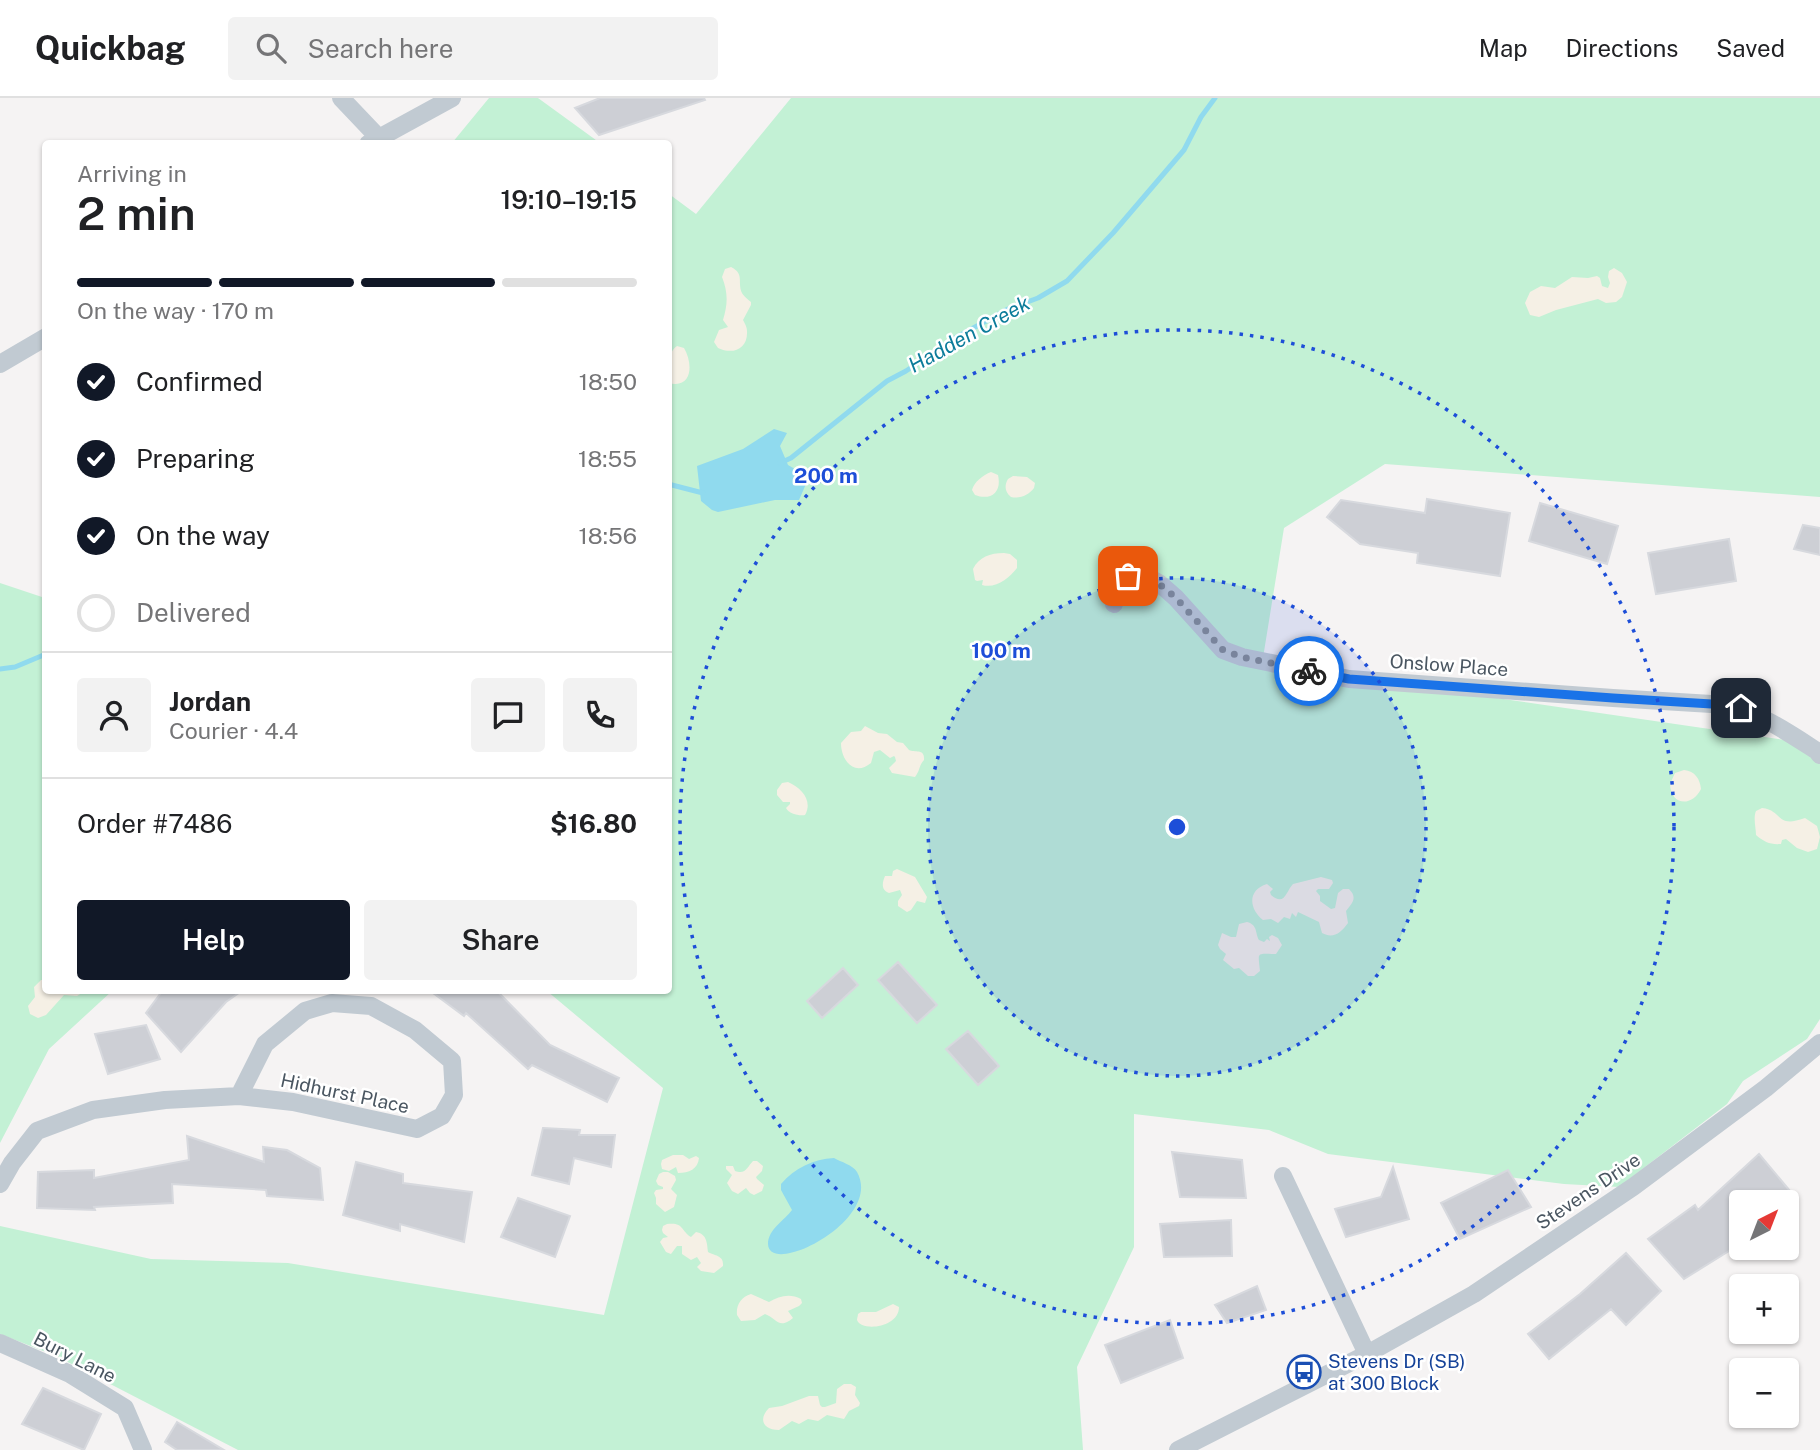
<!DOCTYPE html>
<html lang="en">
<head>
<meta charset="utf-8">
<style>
	body { margin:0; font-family:"Public Sans",sans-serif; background:#f2f2f2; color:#202124; height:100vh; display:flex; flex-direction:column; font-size:26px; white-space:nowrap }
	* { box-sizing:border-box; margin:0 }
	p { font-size:23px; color:#757577 }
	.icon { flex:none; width:38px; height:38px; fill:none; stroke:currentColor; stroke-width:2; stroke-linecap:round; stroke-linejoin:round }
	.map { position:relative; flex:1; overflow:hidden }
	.sheet { position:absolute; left:42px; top:42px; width:630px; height:854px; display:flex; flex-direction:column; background:#fff; border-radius:7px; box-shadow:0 2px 5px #0004 }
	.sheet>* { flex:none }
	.needle { width:46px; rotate:42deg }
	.tools { position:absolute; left:1729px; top:1092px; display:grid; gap:14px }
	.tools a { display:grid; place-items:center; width:70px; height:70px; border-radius:7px; background:#fff; box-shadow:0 2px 5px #0004; font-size:35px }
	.pin { position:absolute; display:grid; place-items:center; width:60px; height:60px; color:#fff; margin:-30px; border-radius:14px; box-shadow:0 4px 10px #0006 }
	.courier { position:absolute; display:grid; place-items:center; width:70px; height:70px; margin:-35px; border:5px solid #1a73e8; border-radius:50%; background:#fff; color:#222; box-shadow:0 2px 9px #0007 }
	.headline em { font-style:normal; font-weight:600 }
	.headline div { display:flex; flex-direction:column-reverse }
	.headline { display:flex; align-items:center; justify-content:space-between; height:119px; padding:0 35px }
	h1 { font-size:46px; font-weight:600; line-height:52px }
	.bar { display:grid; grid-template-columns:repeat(4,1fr); gap:10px 7px; align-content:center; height:84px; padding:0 35px }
	.bar i { height:9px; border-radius:5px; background:#e0e0e0 }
	.bar .on { background:#111827 }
	.bar p { grid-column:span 4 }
	.line { display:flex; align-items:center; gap:18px; padding:0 35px; border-top:2px solid #e0e0e0 }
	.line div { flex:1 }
	.round { display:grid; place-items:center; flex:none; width:74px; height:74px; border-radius:7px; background:#f2f2f2 }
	ol { padding:0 35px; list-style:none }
	li { display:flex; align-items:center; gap:21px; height:77px }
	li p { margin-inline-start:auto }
	li .icon { padding:7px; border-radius:50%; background:#111827; color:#fff; stroke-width:4 }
	li:last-child { color:#757577 }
	li i { width:38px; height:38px; border:4px solid #e0e0e0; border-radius:50% }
	.cta { display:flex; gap:14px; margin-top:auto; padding:14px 35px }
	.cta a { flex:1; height:80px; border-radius:7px; background:#111827; color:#fff; font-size:28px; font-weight:600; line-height:80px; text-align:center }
	.cta a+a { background:#f2f2f2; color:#202124 }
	header { display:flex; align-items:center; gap:42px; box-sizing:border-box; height:98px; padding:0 35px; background:#fff; border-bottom:2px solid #e0e0e0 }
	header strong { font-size:33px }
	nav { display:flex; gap:38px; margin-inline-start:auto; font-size:24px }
	.search { width:490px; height:63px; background:#f2f2f2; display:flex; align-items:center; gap:18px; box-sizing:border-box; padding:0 24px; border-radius:7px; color:#757577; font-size:26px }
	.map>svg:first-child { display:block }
	.green { fill:#c3f1d5 }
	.sand { fill:#f5f0e5 }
	.water { fill:#90daee }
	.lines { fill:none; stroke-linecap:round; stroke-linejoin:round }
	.stream { stroke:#90daee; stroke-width:5 }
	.building { fill:#cdcfd5; stroke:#d7d9de; stroke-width:2 }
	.minor { stroke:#c1cad2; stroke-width:18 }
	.done { stroke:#868d94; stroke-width:7; stroke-dasharray:0 12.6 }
	.route { stroke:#1a73e8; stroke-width:9 }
	.ring { fill:none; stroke:#1d4ed8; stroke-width:3.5; stroke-dasharray:3.5 7 }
	.labels { text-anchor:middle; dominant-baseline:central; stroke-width:5; stroke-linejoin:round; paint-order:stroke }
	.street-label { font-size:19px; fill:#4a5661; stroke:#fff }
	.transit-label { font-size:19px; fill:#164399; stroke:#fff; text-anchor:start }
	.water-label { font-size:21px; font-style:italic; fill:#0c7c9b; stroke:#fff }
	.centre { fill:#1d4ed8; stroke:#fff; stroke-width:3.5 }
	.ring-label { font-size:21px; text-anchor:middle; font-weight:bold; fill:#1d4ed8; stroke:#fff; stroke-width:5; stroke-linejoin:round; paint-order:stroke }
</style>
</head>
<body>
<header>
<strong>Quickbag</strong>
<div class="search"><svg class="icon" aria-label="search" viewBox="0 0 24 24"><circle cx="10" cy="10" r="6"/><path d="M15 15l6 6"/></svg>Search here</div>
<nav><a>Map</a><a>Directions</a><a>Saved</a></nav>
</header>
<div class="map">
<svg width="1820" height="1352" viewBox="0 0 1820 1352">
	<rect width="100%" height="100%" fill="#f5f3f3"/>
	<path class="green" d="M489,0H538L600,45H452Z
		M791,0H1820V399L1385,366L1284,430L1262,566L1820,647V921L1807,941L1743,983L1727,1006L1619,1089L1564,1086L1328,1056L1269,1032L1134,1016V1149L1077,1269L1083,1352H238L56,1258L0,1236V1128L151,1161L288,1165L604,1217L663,990L547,893L668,892L669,96L696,116Z
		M0,485L45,500L46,892L112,893L49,951L0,1045Z"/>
	<path class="sand" d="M731,169C745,176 737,184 742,195C743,197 748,202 751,204V207L743,222C745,226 747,229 747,233C748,251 733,257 718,250L714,244L719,232L728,229L723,222C728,206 728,194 722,179L725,171Z
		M1614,170L1622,175L1627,184L1622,199L1616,204L1606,205L1598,201L1556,212L1539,219L1530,217L1525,205L1530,194L1541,188L1555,190L1572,179L1588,180L1597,178L1600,180L1602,188L1608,190L1610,185L1608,179L1609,173Z
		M677,248L684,250C693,265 693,291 669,285C668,272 666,256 677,248Z
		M991,374L998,377C1002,394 991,403 975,397L972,392C974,384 983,377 991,374Z
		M1013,378L1027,379L1035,385L1034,390C1029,397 1020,401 1011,399C1005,394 1004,388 1008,381Z
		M1004,455L1010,456L1017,462V470C1009,480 996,491 982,487L983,482L977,483L975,482L973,471C979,459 990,455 1004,455Z
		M865,628L878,635L887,636L897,644L903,645L909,652C915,655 925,650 924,662C919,667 920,673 915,679L892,675L889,670L896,663L895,659L894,658L890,660L880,652L874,654L871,665C854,679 841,662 841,645L851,634L861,633Z
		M1684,672C1695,673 1700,681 1701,691C1692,709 1671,708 1670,686L1675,675Z
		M788,684C802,690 813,703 805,717C799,718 789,716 786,710L790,706V704H783L777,697V692L782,685Z
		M1762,710C1783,712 1775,731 1805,720L1817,728L1820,739L1817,751L1808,754L1797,750L1786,741L1782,742L1781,746C1771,747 1764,744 1756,737C1756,730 1753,720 1756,713Z
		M897,771L915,779L927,799L925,805L917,803L911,812L907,814L898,808V803L902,797L900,792L889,795C881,792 882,785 885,778H892L893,773Z
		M1321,779L1332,782L1333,785L1329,791H1318L1316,793L1320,798V803L1331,811L1335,810L1338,795L1343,791H1349C1358,800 1352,805 1346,813L1348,825C1341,835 1333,841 1322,835L1319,824L1298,814L1296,819L1292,815L1290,821L1284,819L1278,825L1271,821L1263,822C1249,811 1247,792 1267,786L1273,791L1270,794L1271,797C1285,809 1286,793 1293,786Z
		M1247,824C1258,827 1255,835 1259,842L1264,844L1267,841L1270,843L1269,839L1272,837L1278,840L1282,847L1276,856C1256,856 1258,853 1260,873L1254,878H1248L1239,870L1234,871L1223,862L1226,856L1220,851L1218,847L1222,835L1231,839H1236L1239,826Z
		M41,882H45L46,892L85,893L77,898L64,897L46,917L38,920L30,916L28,908L35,899L34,889Z
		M673,1057H683L689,1061L696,1058L699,1060C698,1071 689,1075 678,1075L676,1069L669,1073L662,1071L661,1066L662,1062Z
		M753,1063H757L763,1068L762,1073L756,1079L757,1081L764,1087L762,1093L754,1097L750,1095L746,1090L738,1096L732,1093L727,1085L732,1077L726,1071V1068H733L735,1073C746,1077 747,1069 753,1063Z
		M663,1074H668L675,1078L676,1082L671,1091L677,1097L674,1109L665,1114L656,1106V1100L654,1095L656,1092L663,1091V1089L658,1087L656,1083L659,1076Z
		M667,1126C684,1124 680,1132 691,1139L696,1134C707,1136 707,1145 708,1154C715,1158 724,1157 723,1168L714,1175L701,1173L697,1169L701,1165L697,1159L691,1162L682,1156V1148H677L671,1156L666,1154L660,1144L663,1140L668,1139L663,1135L662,1132L663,1128Z
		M751,1196L769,1204C779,1198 790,1195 801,1201L802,1205L799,1208L788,1213L793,1220C779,1232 776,1220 765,1216L755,1222L741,1223L737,1217C736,1207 741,1199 751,1196Z
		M893,1206L899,1209C899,1230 861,1234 857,1222C857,1220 858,1218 858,1216L861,1214H876Z
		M844,1286H851L856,1289L855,1297L860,1305L859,1308L849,1313L844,1321L827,1317L818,1323L808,1321L799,1326L792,1323L779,1332C763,1332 758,1321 769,1310L782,1308L809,1298H818L820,1307L822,1309H825L836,1305L837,1291Z"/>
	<path class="water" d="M774,331L787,335L780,348L788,367L807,378L806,386L799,402H775L718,414L712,412L701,403L697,368L743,351Z
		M834,1060C841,1064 853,1067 857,1074C884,1122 769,1180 768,1146C768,1131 785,1122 792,1112L781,1092V1086C795,1070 813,1061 834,1060Z"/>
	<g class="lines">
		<path class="stream" d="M780,365L791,360L887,283L906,273L955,240L1008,211L1038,200L1067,183L1113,135L1184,52L1201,19L1215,0
			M668,386L703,395
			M0,571L15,569L46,556"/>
	</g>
	<path class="building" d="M600,0H704L705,2L599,37L575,10Z
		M1427,401L1510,415L1500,478L1417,465L1418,455L1360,446L1327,419L1341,402L1425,415Z
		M1540,405L1618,428L1607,466L1529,443Z
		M1803,427L1820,430V457L1794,451Z
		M1729,441L1736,483L1656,496L1648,455Z
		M898,864L937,907L917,925L878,882Z
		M843,870L858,887L822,920L807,903Z
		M163,892H243L226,904L181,954L146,915Z
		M429,892H496L550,947L619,980L607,1004L532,967L528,971L466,915L464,918Z
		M146,927L160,961L108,976L95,936Z
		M968,933L999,968L978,987L946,951Z
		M543,1030L580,1032L579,1037H615L611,1069L574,1060L569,1086L532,1077Z
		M187,1038L264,1064L263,1049L287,1052L320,1070L323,1102L267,1098L266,1092L172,1086L173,1105L94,1109L95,1112L37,1110L38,1074L94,1072V1080L189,1062Z
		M1172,1054L1242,1062L1246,1100L1180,1099Z
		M1759,1056L1790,1093L1778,1104H1741V1142L1729,1153L1684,1181L1648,1141L1695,1107L1698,1112Z
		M356,1064L403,1076V1085L472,1094L464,1144L400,1126V1133L343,1117Z
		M1393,1069L1409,1121L1346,1139L1335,1111L1381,1099Z
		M1508,1072L1531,1109L1460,1141L1441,1105Z
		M518,1100L570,1118L555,1159L501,1139Z
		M1231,1122L1232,1158L1164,1159L1160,1126Z
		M1626,1155L1661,1193L1626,1227L1611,1211L1549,1261L1528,1236L1580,1196Z
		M1257,1188L1266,1212L1227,1225L1215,1207Z
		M1170,1222L1183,1260L1121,1285L1105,1247Z
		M43,1290L101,1316L84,1352L22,1326Z
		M177,1324L224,1352H177L165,1344Z"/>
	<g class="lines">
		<path class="minor" d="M341,0L378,39
			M368,46L452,0
			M0,266L46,239
			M1114,506C1118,485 1119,480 1141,475L1159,485L1176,500L1223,552L1242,559L1349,581L1613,600L1728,607C1761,616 1789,635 1817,653L1820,657
			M1283,1078L1367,1256
			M0,1086L12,1065L37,1033L93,1012L165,1002L239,998L293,1004L417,1031L442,1018L454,997L452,963L415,932L371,908L332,905L305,913L265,946L239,998
			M0,1245L70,1276L125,1310L143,1352
			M1178,1352L1367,1256L1474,1196L1633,1089L1766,990L1820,945"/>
	</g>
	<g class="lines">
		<path class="done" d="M1128,478L1141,475L1158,485L1176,500L1223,552L1242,559L1309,573"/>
		<path class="route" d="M1309,573L1349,581L1613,600L1728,607L1741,610"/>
	</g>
	<circle cx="1177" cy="729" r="249" fill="#1d4ed8" fill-opacity=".12"/>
	<g class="ring">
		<circle cx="1177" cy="729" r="249"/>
		<circle cx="1177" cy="729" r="497"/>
	</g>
	<defs>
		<symbol id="bus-ring" viewBox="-11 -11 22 22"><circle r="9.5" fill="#fff" stroke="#1a4fb4" stroke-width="1.5"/><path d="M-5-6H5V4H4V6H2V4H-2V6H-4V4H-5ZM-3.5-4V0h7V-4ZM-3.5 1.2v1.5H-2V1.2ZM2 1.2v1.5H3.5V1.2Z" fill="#1a4fb4"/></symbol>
	</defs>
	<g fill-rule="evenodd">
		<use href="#bus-ring" x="1285" y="1255" width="38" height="38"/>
	</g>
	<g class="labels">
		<g class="street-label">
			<text transform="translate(1449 567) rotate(4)">Onslow Place</text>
			<text transform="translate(345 995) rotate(12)">Hidhurst Place</text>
			<text transform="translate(1588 1093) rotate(-34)">Stevens Drive</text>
			<text transform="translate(75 1259) rotate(27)">Bury Lane</text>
		</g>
		<g class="transit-label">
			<text x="1328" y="1263">Stevens Dr (SB)<tspan x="1328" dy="22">at 300 Block</tspan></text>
		</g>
		<g class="water-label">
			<text transform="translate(969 236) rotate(-29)">Hadden Creek</text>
		</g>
	</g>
	<circle cx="1177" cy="729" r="10" class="centre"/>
	<g class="ring-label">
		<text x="826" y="385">200 m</text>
		<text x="1001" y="560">100 m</text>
	</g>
</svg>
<div class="tools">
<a><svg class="needle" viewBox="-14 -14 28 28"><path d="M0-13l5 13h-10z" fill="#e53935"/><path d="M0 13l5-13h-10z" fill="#757577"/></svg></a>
<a>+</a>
<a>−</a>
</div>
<div class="pin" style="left:1128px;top:478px;background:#ea580c"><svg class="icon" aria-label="bag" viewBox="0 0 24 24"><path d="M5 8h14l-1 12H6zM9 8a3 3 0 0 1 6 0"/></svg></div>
<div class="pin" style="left:1741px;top:610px;background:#1f2937"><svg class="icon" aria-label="home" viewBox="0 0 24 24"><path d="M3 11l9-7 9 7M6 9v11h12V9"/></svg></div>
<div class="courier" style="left:1309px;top:573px"><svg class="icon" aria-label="bike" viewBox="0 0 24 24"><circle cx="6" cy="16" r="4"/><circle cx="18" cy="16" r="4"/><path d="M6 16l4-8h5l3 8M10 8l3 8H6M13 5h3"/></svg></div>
<section class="sheet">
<div class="headline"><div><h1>2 min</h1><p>Arriving in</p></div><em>19:10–19:15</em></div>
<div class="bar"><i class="on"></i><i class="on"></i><i class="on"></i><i></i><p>On the way · 170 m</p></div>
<ol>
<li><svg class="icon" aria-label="check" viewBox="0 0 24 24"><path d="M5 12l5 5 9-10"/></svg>Confirmed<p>18:50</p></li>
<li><svg class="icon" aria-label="check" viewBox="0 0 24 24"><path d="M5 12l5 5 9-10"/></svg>Preparing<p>18:55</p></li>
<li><svg class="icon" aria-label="check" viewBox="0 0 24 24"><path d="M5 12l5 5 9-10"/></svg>On the way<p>18:56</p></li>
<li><i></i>Delivered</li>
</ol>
<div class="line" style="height:126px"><a class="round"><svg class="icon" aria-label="person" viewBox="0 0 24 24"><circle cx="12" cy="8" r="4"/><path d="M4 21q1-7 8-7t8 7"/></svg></a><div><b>Jordan</b><p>Courier · 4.4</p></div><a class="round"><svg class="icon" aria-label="chat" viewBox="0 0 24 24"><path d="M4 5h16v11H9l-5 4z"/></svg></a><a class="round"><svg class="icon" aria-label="phone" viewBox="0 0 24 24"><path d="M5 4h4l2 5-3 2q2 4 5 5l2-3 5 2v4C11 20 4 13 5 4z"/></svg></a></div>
<div class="line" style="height:91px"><div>Order #7486</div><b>$16.80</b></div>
<div class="cta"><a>Help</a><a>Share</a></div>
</section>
</div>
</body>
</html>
